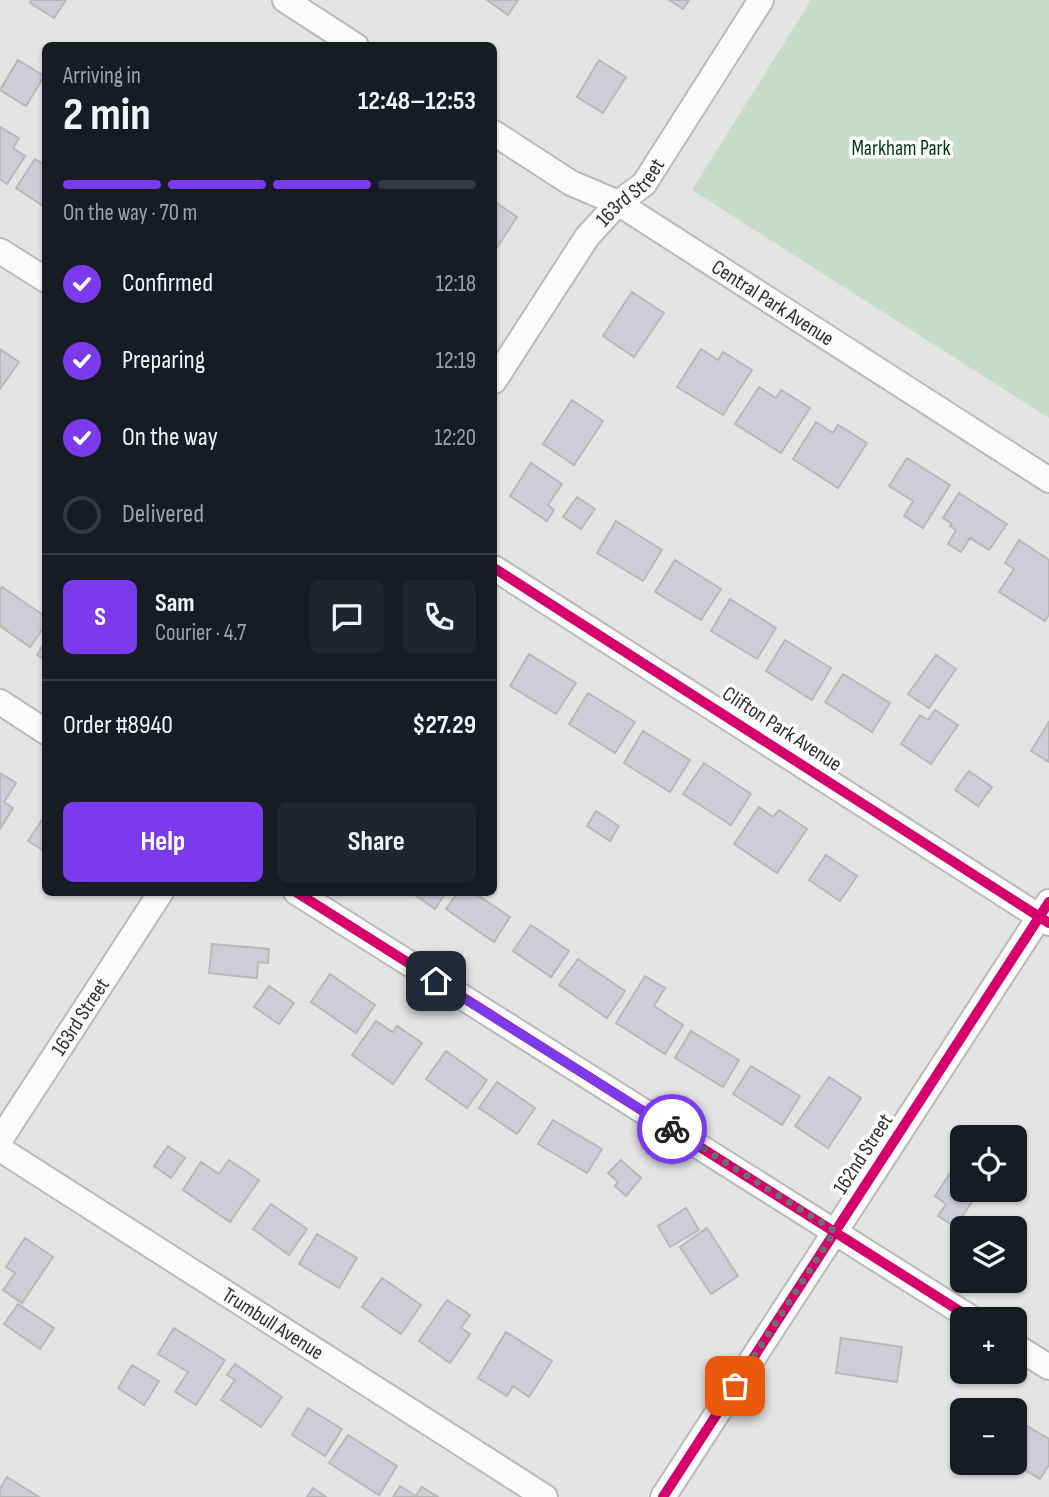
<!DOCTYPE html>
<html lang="en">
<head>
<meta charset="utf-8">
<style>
	body { margin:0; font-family:"Sofia Sans Condensed",sans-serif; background:#20242c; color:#f1f3f6; height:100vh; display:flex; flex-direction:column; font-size:26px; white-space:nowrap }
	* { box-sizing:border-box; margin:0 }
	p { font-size:23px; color:#9ea1a6 }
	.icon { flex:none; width:38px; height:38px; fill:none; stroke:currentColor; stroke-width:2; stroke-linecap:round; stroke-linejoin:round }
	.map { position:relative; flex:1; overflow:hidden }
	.drawer { position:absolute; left:42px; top:42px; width:455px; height:854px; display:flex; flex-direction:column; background:#171b24; border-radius:10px; box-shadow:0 2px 5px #0004 }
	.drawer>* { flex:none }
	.controls { position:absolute; left:950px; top:1125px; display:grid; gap:14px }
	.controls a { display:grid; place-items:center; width:77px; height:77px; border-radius:10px; background:#171b24; box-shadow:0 2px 5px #0004; font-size:35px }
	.pin { position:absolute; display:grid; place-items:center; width:60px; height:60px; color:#fff; margin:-30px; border-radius:14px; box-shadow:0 4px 10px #0006 }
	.courier { position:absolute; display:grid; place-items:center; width:70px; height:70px; margin:-35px; border:5px solid #7c3aed; border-radius:50%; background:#fff; color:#222; box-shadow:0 2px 9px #0007 }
	.headline em { font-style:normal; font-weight:700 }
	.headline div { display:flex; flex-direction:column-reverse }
	.headline { display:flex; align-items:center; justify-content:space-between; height:119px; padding:0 21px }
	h1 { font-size:46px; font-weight:700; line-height:52px }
	.bar { display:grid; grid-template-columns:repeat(4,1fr); gap:10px 7px; align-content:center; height:84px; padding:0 21px }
	.bar i { height:9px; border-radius:5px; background:#363941 }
	.bar .on { background:#7c3aed }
	.bar p { grid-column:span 4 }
	.line { display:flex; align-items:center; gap:18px; padding:0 21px; border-top:2px solid #363941 }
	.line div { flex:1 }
	.round { display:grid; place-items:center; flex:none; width:74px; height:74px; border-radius:10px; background:#20242c }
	ol { padding:0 21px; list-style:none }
	li { display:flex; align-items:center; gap:21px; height:77px }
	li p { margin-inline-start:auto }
	li .icon { padding:7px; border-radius:50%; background:#7c3aed; color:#fff; stroke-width:4 }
	li:last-child { color:#9ea1a6 }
	li i { width:38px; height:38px; border:4px solid #363941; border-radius:50% }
	.primary-button { display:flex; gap:14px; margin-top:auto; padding:14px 21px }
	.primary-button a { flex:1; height:80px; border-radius:10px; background:#7c3aed; color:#fff; font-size:28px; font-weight:700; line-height:80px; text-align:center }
	.primary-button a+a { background:#20242c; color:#f1f3f6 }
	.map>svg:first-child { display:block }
	.green { fill:#c6dcca }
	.building { fill:#ceccd6; stroke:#b8b8b8; stroke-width:2 }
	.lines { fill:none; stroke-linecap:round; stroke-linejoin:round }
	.minor-casing { stroke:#bababb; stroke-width:28 }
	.minor { stroke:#fbfbfb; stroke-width:24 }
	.cycleway-casing { stroke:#fff; stroke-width:15 }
	.cycleway { stroke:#d6006c; stroke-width:10 }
	.done { stroke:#6e6e6f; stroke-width:7; stroke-dasharray:0 12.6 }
	.route { stroke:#7c3aed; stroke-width:9 }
	.labels { text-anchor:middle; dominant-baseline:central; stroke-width:7; stroke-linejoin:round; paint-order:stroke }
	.park-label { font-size:21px; fill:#003812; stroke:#fff }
	.street-label { font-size:21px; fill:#2e2e2f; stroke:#fff }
</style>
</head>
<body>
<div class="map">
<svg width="1049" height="1497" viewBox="0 0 1049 1497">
	<rect width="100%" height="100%" fill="#e4e4e5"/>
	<path class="green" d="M811,0H1049V418L692,190Z"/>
	<path class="building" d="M32,0H66L54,18L30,3Z
		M487,0H518L508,15Z
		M669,0H689L683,9Z
		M18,60L44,76L26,106L0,90Z
		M599,60L626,77L603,113L577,97Z
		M0,127L19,138L13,148L25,156L7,184L0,179Z
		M35,159L46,166V208L16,188Z
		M494,201L517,217L494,252Z
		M632,292L664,313L634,357L603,336Z
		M0,349L19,362L0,389Z
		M701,349L718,360L723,352L752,370L723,415L677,387Z
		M759,387L776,398L781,390L810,408L781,453L735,424Z
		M572,400L603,421L574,465L543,444Z
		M816,422L833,433L838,425L867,443L838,488L793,459Z
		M907,458L950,485L923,528L904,516L913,501L889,486Z
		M531,463L562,484L548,505L554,510L547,521L510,496Z
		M959,493L1007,524L989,550L970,538L961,552L948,544L956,530L950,526L952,524L943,518Z
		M577,497L595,509L581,529L563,517Z
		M616,521L662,550L643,581L597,553Z
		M1019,540L1049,560V614L1045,621L999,592L1014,569L1005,563Z
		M675,560L721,589L701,620L655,592Z
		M2,587L46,617V624L30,647L0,626V590Z
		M730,599L776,628L757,659L711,631Z
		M46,640V660L37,655Z
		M785,640L831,668L812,700L766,671Z
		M529,654L576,683L556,714L510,686Z
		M936,655L956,669L929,708L908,694Z
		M843,674L890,703L872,732L825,702Z
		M588,693L635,722L615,753L569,724Z
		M935,710L958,725L931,764L901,744L920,715L928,720Z
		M1049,722V762L1031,751Z
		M643,731L690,760L670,792L624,763Z
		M704,763L751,794L731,825L683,794Z
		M969,771L992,787L978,806L955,790Z
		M0,773L16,783L4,802L13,808L0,829Z
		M759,807L773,817L779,810L807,829L777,873L734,844Z
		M596,811L619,826L610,841L587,826Z
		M46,814V852L28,841Z
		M826,855L857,876L840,901L809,880Z
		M411,892H446L435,909Z
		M458,892H473L510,917L494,942L446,909Z
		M531,925L569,951L551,977L513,951Z
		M212,944L269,949L268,963L258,962L257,978L209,973Z
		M578,959L625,991L607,1018L559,985Z
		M330,974L375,1005L356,1033L311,1002Z
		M645,976L665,988L654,1006L683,1025L665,1054L616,1023Z
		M269,986L294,1003L279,1024L254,1007Z
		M376,1021L393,1032L397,1026L422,1043L393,1084L352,1055Z
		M691,1031L739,1060L723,1087L675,1058Z
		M446,1051L487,1080L467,1108L426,1079Z
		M751,1066L800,1096L782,1125L733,1094Z
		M829,1077L861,1098L828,1148L795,1126Z
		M497,1082L535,1108L517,1134L479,1108Z
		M553,1120L602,1149L587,1173L538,1144Z
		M168,1146L185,1158L171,1178L154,1166Z
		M962,1155V1190H980L955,1227L938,1216L946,1204L935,1196Z
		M229,1160L259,1180L230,1222L183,1190L201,1162L219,1174Z
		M621,1160L641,1178L626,1196L615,1186L618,1182L608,1173Z
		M271,1204L307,1229L289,1255L253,1229Z
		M686,1208L699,1230L670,1247L658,1226Z
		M707,1228L738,1276L711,1294L680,1247Z
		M317,1234L357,1258L339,1288L299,1264Z
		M25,1238L53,1257L22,1303L3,1290L15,1273L6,1267Z
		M382,1278L421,1305L401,1334L362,1307Z
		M447,1300L470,1315L461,1328L470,1334L450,1363L419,1341Z
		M18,1304L54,1328L40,1349L4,1324Z
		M174,1328L225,1360L196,1405L175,1392L188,1372L158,1354Z
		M506,1332L552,1361L529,1397L513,1386L507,1396L478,1378Z
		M841,1338L902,1347L897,1382L836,1373Z
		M235,1364L282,1397L261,1427L221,1400L235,1380L227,1375Z
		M132,1365L159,1381L144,1405L118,1388Z
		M308,1408L342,1429L325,1456L292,1435Z
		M1015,1419L1049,1439V1465L1040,1479L1013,1463H1015Z
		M348,1435L397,1466L379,1495L329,1463Z
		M7,1477L39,1497H0V1489Z
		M400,1486L416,1496L422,1487L438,1497H393Z
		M313,1488L326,1497H307Z"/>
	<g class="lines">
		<defs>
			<g id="minor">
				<path d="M285,0L356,46"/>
				<path id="s1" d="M494,133L571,183L618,203L1049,480"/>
				<path d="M0,251L46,280"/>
				<path id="s2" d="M494,381L587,237L618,203L644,184L761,0"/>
				<path d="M494,568L1049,923"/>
				<path d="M0,702L46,732"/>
				<path d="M296,892L974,1320"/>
				<path id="s3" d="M0,1140L161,892"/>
				<path id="s4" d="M0,1149L545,1497"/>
				<path d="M1015,1346L1049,1367"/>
				<path d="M663,1497L1049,902"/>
			</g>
		</defs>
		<use href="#minor" class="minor-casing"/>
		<use href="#minor" class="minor"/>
		<defs>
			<path id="cycleway" d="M494,568L1049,923
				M296,892L974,1320
				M663,1497L1049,902"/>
		</defs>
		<use href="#cycleway" class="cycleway-casing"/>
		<use href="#cycleway" class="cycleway"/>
	</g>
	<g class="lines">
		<path class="done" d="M672,1129L835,1231L735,1386"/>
		<path class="route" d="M436,981L672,1129"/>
	</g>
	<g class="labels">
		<g class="park-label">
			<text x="901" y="148">Markham Park</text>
		</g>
		<g class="street-label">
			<text stroke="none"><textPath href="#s2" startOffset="234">163rd Street</textPath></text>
			<text stroke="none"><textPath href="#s1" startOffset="327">Central Park Avenue</textPath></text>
			<text transform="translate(782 729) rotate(33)">Clifton Park Avenue</text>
			<text stroke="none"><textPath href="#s3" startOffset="147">163rd Street</textPath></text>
			<text transform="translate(863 1154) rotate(-57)">162nd Street</text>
			<text stroke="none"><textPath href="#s4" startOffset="324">Trumbull Avenue</textPath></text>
		</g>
	</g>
</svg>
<div class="controls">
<a><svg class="icon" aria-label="locate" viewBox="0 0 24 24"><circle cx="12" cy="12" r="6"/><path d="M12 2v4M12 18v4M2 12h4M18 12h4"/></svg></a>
<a><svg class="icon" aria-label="layers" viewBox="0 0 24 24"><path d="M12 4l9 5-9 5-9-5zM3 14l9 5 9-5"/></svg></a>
<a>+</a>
<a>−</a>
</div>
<div class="pin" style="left:735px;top:1386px;background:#ea580c"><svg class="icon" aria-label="bag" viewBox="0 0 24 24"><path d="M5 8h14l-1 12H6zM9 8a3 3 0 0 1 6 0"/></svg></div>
<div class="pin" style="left:436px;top:981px;background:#1f2937"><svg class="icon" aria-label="home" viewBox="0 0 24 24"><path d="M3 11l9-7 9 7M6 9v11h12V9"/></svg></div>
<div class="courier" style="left:672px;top:1129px"><svg class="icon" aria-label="bike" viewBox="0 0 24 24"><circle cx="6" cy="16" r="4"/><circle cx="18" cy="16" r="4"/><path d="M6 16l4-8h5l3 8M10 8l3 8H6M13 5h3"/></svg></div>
<section class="drawer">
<div class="headline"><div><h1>2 min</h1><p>Arriving in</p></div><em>12:48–12:53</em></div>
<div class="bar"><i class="on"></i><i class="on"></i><i class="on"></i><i></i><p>On the way · 70 m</p></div>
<ol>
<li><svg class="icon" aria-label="check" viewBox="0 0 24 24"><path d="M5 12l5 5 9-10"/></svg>Confirmed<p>12:18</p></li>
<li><svg class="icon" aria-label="check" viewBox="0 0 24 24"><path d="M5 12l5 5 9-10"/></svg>Preparing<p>12:19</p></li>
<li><svg class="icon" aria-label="check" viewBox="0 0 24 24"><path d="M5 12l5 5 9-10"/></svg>On the way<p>12:20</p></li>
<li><i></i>Delivered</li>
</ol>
<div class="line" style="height:126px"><b class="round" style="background:#7c3aed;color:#fff">S</b><div><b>Sam</b><p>Courier · 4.7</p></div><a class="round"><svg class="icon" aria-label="chat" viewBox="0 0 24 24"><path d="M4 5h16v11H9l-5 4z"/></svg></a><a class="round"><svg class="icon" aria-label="phone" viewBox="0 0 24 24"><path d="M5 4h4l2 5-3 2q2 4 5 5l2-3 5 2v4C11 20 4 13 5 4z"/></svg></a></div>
<div class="line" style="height:91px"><div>Order #8940</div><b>$27.29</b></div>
<div class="primary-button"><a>Help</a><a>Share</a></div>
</section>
</div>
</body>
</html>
